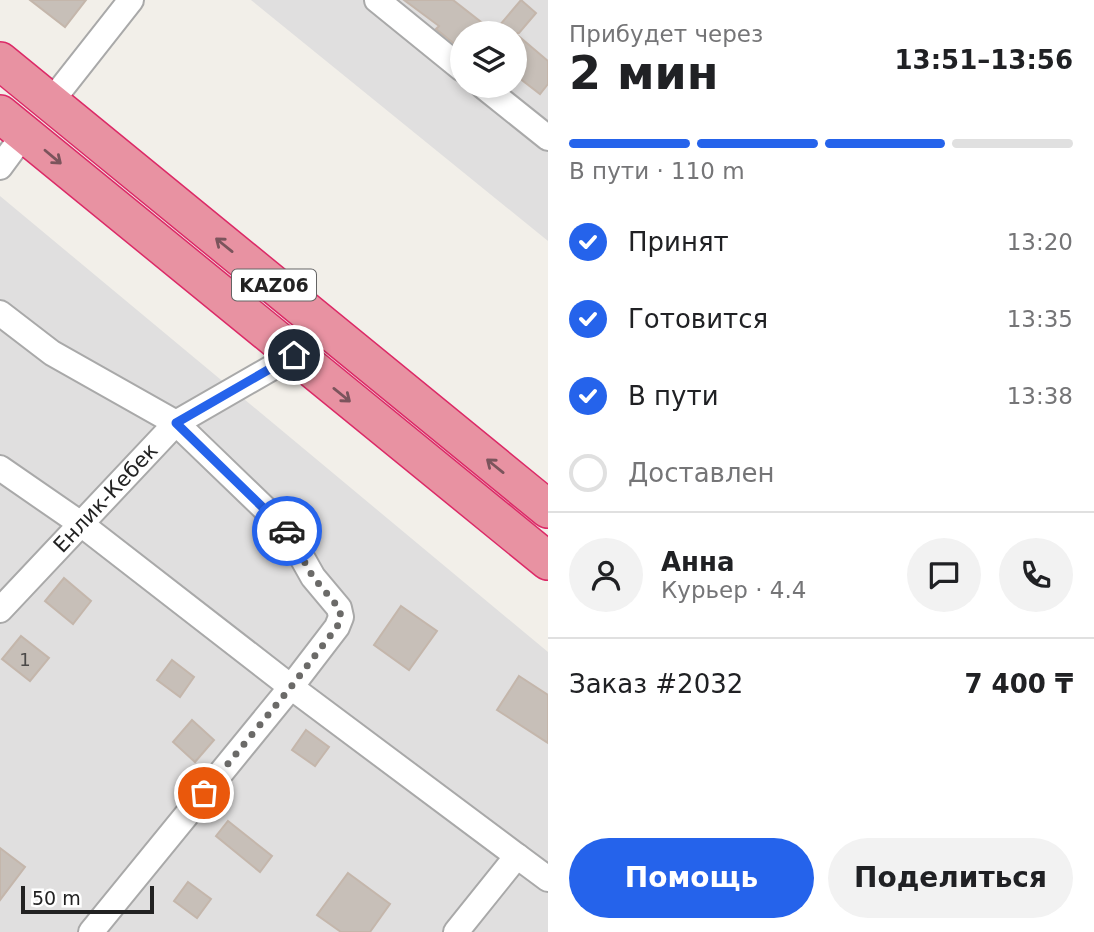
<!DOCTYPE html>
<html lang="ru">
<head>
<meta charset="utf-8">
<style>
	body { margin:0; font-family:"DejaVu Sans",sans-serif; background:#f2f2f2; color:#202124; height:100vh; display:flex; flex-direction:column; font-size:26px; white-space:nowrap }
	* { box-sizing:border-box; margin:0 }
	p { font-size:23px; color:#757577 }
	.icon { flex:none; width:38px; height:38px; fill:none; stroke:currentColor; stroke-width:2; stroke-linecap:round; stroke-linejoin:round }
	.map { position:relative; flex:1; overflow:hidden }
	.sheet { display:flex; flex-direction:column; background:#fff; width:546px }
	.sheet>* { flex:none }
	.controls { position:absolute; left:450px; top:21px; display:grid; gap:14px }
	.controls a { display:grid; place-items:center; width:77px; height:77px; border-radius:50%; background:#fff; box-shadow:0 4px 10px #0003; font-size:35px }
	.scale { position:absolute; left:21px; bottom:18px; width:133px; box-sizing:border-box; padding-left:7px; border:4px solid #222; border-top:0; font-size:19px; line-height:24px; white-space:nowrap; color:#222; -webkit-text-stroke:5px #fff; paint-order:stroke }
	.pin { position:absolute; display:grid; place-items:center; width:60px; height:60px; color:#fff; margin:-30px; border:4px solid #fff; border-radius:50%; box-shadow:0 2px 7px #0007 }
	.courier { position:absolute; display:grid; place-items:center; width:70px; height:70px; margin:-35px; border:5px solid #2563eb; border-radius:50%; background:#fff; color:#222; box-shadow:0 2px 9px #0007 }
	.headline em { font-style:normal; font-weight:700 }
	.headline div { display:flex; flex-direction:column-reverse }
	.headline { display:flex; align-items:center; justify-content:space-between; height:119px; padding:0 21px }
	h1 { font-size:46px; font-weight:700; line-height:52px }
	.bar { display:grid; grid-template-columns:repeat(4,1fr); gap:10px 7px; align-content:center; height:84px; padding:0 21px }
	.bar i { height:9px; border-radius:5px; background:#e0e0e0 }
	.bar .selected { background:#2563eb }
	.bar p { grid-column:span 4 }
	.line { display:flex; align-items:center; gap:18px; padding:0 21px; border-top:2px solid #e0e0e0 }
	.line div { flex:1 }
	.round { display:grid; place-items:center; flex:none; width:74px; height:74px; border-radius:37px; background:#f2f2f2 }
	ol { padding:0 21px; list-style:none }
	li { display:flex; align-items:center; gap:21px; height:77px }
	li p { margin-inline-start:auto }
	li .icon { padding:7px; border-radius:50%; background:#2563eb; color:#fff; stroke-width:4 }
	li:last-child { color:#757577 }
	li i { width:38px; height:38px; border:4px solid #e0e0e0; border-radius:50% }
	.cta { display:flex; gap:14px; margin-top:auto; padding:14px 21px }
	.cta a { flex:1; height:80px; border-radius:42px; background:#2563eb; color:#fff; font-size:28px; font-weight:700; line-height:80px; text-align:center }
	.cta a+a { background:#f2f2f2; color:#202124 }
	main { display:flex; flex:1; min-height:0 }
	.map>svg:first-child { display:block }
	.residential { fill:#e0dfdf; fill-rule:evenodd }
	.building { fill:#c7bfb8; stroke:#c4b6ab; stroke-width:2 }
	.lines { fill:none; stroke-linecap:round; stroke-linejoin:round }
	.minor-casing { stroke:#a9a9a9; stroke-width:28 }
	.highway-casing { stroke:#dc2a67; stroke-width:40 }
	.minor { stroke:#fff; stroke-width:24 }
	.highway { stroke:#e892a2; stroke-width:37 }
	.oneway { stroke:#7b545c }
	.done { stroke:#6b6a68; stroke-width:7; stroke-dasharray:0 12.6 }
	.route { stroke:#2563eb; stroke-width:9 }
	.labels { text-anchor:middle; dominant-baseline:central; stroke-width:6; stroke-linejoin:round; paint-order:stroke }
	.number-label { font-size:18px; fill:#4b4948 }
	.shield { fill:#fff; stroke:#646464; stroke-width:2 }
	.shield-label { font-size:19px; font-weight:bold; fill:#222 }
	.street-label { font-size:21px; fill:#222; stroke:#fff }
</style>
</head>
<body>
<main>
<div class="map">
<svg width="548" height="932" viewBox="0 0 548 932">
	<rect width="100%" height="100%" fill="#f2efe9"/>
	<path class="residential" d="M251,0H548V241ZM462,33H514V86H462Z
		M0,196L548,652V932H0Z"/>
	<path class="building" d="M30,0H86L65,27Z
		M404,0H453L494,32L521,0L536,13L519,33H515L548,61V84L540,94L514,74V33H462V50L436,29L439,26Z
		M64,578L91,601L73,624L45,601Z
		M401,606L437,631L409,670L374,645Z
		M21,636L49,658L30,681L2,659Z
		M172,660L194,677L180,697L157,680Z
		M519,676L548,695V743L497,710Z
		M192,720L214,740L195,762L173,742Z
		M306,730L329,747L315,766L292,750Z
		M228,821L272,856L260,872L216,836Z
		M0,848L25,867L0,900Z
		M348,873L390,904L370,932H341L317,915Z
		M188,882L211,899L197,918L174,901Z"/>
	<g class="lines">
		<defs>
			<g id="minor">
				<path d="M377,0L462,69"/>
				<path d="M483,86L548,138"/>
				<path d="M50,103L131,0"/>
				<path d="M0,167L25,133"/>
				<path d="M0,313L52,353L176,423L286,529L313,577L339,608L341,617L337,627L291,687L91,932"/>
				<path d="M0,468L81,524L291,687L517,856"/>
				<path id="s1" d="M0,610L176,423L294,355"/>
				<path d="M456,932L517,856L548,879"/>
			</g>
			<path id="highway" d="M0,61L548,509
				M0,114L548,561"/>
		</defs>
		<use href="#minor" class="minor-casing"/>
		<use href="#highway" class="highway-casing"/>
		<use href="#minor" class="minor"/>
		<use href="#highway" class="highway"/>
	</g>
	<defs><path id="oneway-shaft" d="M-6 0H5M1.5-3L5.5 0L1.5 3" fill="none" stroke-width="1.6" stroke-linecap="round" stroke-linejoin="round" transform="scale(1.75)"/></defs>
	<g class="oneway">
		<use href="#oneway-shaft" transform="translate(53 157) rotate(40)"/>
		<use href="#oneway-shaft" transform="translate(224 245) rotate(-141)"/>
		<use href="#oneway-shaft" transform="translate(342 395) rotate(39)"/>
		<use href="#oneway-shaft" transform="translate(495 466) rotate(-141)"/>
	</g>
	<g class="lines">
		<path class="done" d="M204,793L291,687L337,627L341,617L339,608L313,577L287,531"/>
		<path class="route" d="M287,531L176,423L294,355"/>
	</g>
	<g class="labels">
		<g class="number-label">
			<text x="25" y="659">1</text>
		</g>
		<rect class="shield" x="232" y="269.5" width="84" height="31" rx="5"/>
		<g class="shield-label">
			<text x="274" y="285">KАZ06</text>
		</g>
		<g class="street-label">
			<text stroke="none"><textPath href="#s1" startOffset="154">Енлик-Кебек</textPath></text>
		</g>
	</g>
</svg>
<div class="controls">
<a><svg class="icon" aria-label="layers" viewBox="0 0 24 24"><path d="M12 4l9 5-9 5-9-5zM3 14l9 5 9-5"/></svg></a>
</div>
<div class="scale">50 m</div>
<div class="pin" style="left:204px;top:793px;background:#ea580c"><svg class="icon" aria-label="bag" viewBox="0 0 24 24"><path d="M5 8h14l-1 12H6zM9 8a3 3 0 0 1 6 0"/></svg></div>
<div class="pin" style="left:294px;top:355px;background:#1f2937"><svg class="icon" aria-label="home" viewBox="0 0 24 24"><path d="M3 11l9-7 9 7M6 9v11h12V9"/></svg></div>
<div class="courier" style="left:287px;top:531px"><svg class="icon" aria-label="car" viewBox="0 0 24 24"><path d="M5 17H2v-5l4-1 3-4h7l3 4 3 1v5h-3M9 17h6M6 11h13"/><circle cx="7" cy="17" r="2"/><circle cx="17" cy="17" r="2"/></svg></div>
</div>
<section class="sheet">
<div class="headline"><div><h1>2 мин</h1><p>Прибудет через</p></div><em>13:51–13:56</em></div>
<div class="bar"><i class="selected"></i><i class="selected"></i><i class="selected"></i><i></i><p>В пути · 110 m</p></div>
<ol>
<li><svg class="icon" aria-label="check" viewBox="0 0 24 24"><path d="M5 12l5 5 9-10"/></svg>Принят<p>13:20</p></li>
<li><svg class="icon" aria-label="check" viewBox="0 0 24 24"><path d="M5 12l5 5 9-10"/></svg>Готовится<p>13:35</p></li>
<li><svg class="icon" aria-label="check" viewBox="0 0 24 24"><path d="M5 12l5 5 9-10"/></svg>В пути<p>13:38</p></li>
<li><i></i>Доставлен</li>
</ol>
<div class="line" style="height:126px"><a class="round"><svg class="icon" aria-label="person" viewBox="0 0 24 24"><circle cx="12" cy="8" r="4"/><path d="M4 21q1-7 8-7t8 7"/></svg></a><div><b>Анна</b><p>Курьер · 4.4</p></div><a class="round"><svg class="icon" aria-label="chat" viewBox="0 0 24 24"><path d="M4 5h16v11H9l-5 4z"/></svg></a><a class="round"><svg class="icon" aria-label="phone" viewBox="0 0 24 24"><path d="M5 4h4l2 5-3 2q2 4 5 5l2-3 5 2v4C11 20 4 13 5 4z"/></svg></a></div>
<div class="line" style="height:91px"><div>Заказ #2032</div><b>7 400 ₸</b></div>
<div class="cta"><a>Помощь</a><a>Поделиться</a></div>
</section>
</main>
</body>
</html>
